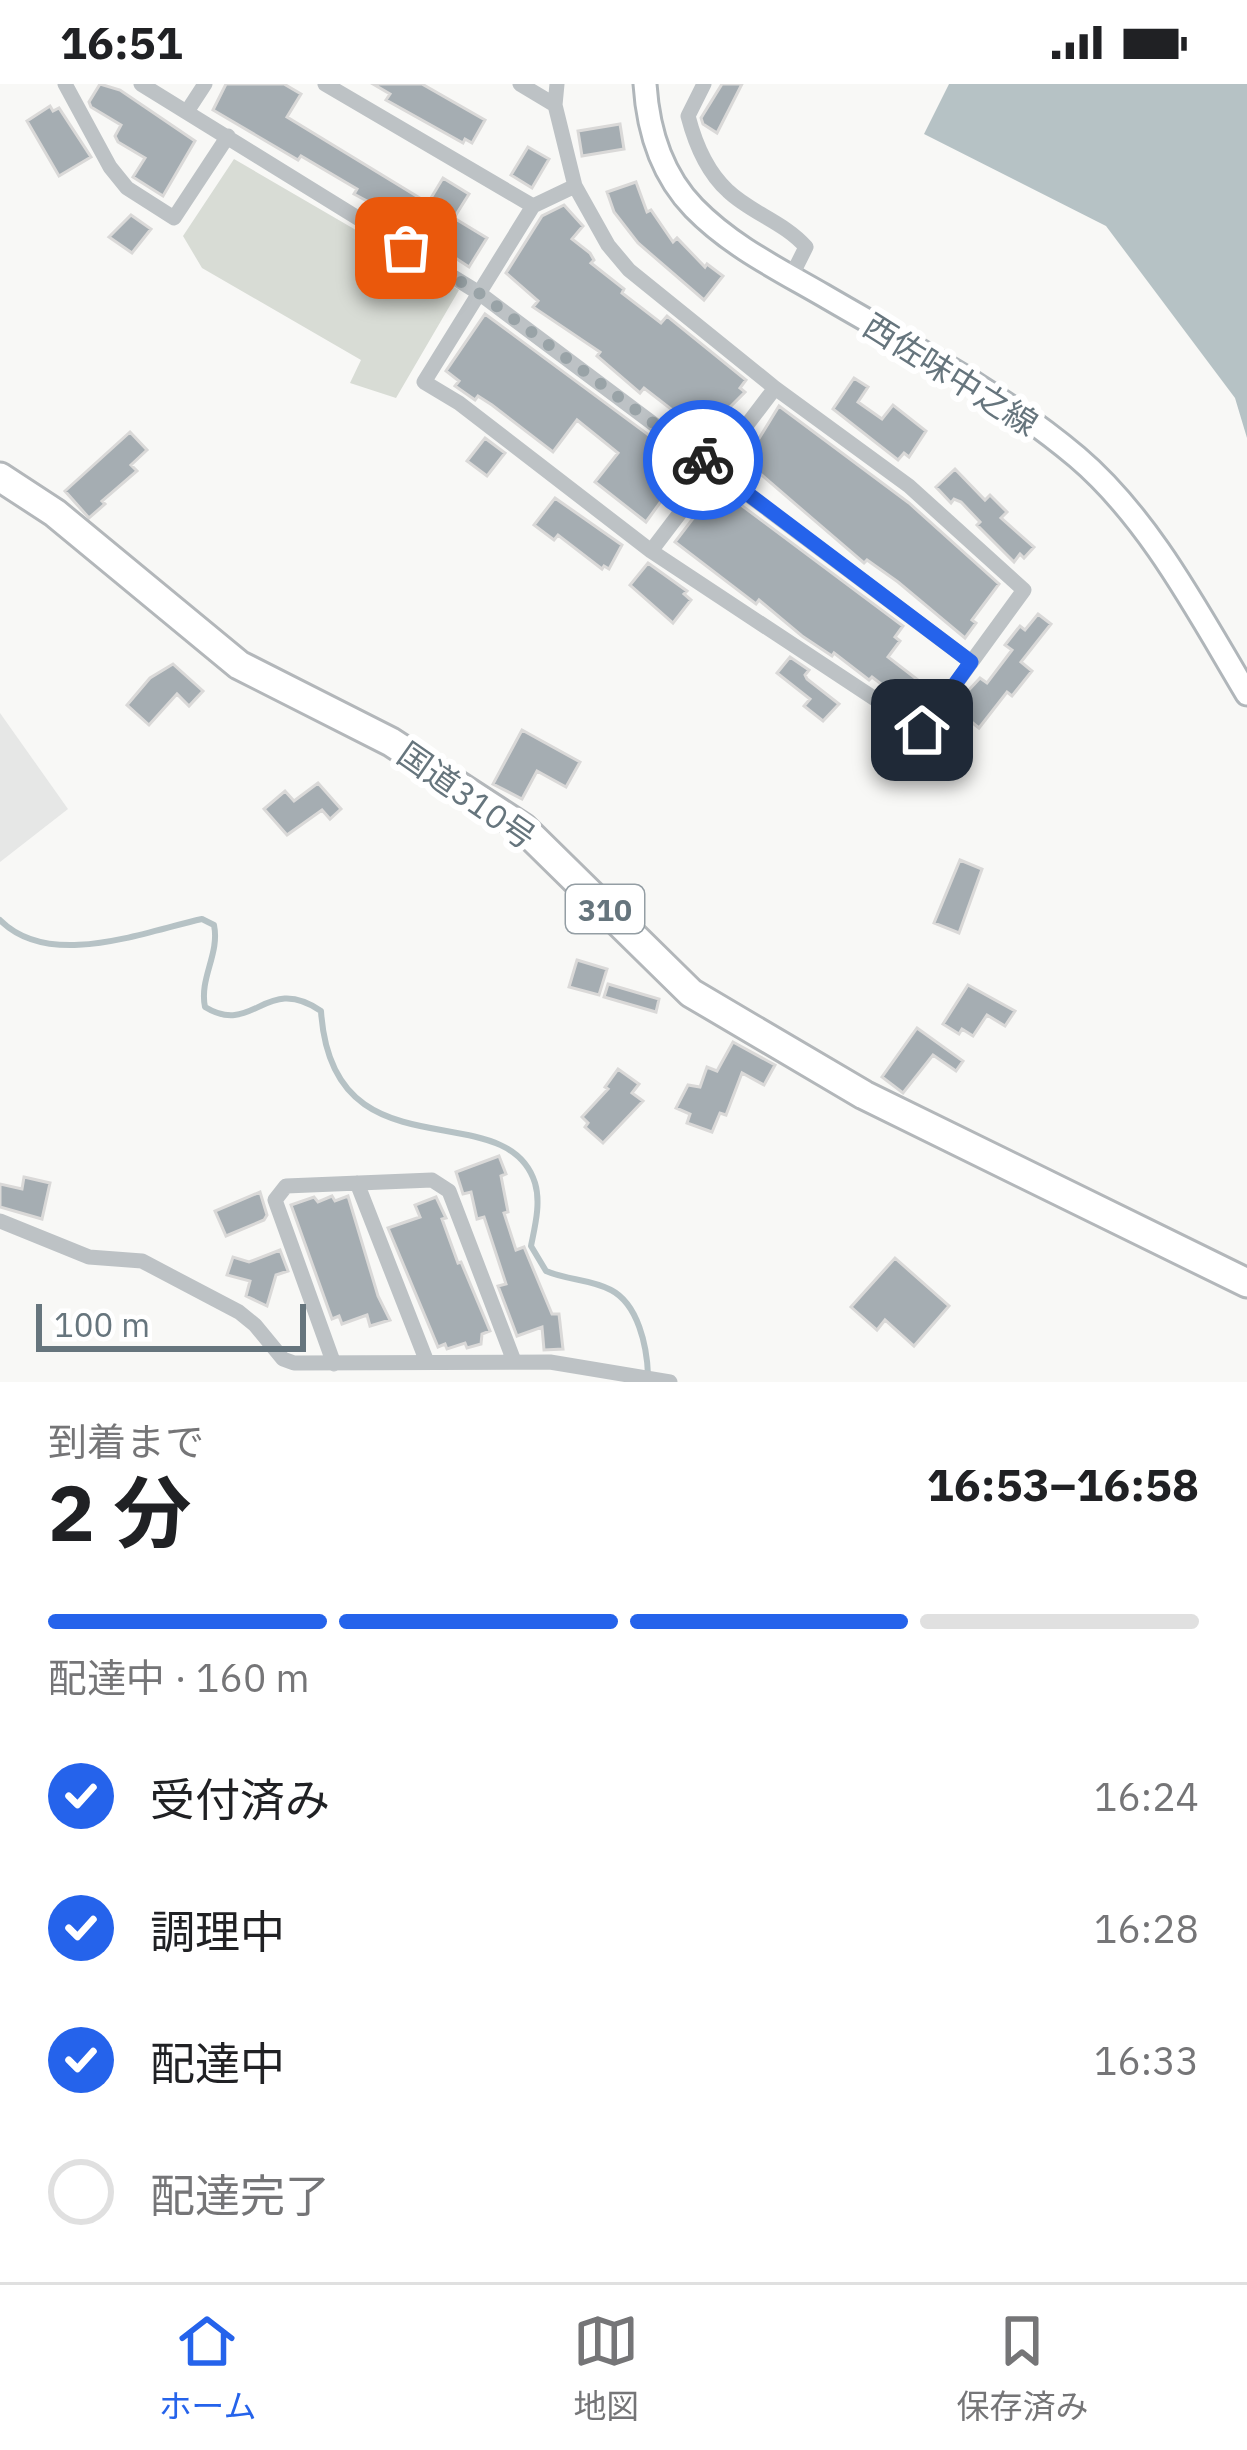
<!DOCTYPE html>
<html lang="ja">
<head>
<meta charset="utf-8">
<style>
	body { margin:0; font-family:"IBM Plex Sans","Noto Sans JP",sans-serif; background:#f2f2f2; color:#202124; height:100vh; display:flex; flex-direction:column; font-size:45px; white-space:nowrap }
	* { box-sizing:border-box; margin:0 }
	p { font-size:39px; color:#757577 }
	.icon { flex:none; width:66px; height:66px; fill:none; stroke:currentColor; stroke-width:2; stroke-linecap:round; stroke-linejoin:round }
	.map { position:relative; height:1298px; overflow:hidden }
	.sheet { display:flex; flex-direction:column; background:#fff; flex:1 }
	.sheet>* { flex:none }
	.scale { position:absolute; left:36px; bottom:30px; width:270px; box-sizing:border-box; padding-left:12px; border:6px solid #66757d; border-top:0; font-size:33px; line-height:42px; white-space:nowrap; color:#66757d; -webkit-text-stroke:9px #fff; paint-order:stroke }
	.pin { position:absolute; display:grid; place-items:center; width:102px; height:102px; color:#fff; margin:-51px; border-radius:24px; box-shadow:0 6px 18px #0006 }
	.courier { position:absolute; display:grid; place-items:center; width:120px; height:120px; margin:-60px; border:9px solid #2563eb; border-radius:50%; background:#fff; color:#222; box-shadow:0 3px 15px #0007 }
	.headline em { font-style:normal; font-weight:700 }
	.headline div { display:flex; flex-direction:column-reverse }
	.headline { display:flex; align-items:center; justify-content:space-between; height:204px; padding:0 48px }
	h1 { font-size:78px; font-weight:700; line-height:90px }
	.bar { display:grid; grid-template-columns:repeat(4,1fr); gap:18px 12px; align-content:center; height:144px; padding:0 48px }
	.bar i { height:15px; border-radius:9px; background:#e0e0e0 }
	.bar .active { background:#2563eb }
	.bar p { grid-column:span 4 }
	ol { padding:0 48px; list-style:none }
	li { display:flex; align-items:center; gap:36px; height:132px }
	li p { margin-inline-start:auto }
	li .icon { padding:12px; border-radius:50%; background:#2563eb; color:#fff; stroke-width:4 }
	li:last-child { color:#757577 }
	li i { width:66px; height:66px; border:6px solid #e0e0e0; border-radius:50% }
	.status { display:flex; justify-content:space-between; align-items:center; height:84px; padding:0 60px; background:#fff; direction:ltr }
	.status svg { height:33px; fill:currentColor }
	.tabs { display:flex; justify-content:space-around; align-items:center; height:168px; border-top:3px solid #e0e0e0; background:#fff; font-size:33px; color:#757577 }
	.tabs a { display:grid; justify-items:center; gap:6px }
	.tabs .active { color:#2563eb }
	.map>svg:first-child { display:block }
	.built { fill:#e6e7e6 }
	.green { fill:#d8dcd5 }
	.water { fill:#b6c2c5 }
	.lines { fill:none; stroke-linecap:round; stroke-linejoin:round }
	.stream { stroke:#b6c2c5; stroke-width:6 }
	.building { fill:#a5adb2; stroke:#dad9d8; stroke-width:3 }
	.secondary-casing { stroke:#b0b6ba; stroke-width:27 }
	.trunk-casing { stroke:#b3b7ba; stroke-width:33 }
	.minor { stroke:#bdc2c5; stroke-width:15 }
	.secondary { stroke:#fff; stroke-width:21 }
	.trunk { stroke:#fff; stroke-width:27 }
	.done { stroke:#99a3a7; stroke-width:12; stroke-dasharray:0 21.6 }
	.route { stroke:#2563eb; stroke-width:15 }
	.labels { text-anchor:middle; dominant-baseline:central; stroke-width:12; stroke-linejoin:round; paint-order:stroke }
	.shield { fill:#fff; stroke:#949ea4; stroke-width:3 }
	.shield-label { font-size:30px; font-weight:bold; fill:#66757d }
	.street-label { font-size:33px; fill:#66757d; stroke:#fff }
</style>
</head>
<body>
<div class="status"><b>16:51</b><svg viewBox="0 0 49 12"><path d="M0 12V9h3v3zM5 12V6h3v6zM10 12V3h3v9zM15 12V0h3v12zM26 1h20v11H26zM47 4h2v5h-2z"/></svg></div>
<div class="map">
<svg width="1247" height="1298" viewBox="0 0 1247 1298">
	<rect width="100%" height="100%" fill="#f8f8f6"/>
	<path class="built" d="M0,629L68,725L0,778Z"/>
	<path class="green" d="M234,75L459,206L396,314L350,299L361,276L202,184L183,152Z"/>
	<path class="water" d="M949,0H1247V354L1235,314L1106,142L924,50Z"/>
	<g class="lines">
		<path class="stream" d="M0,836C50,886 143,848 202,835L214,841C220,870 199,894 205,923C254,953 265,889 321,927C332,1097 506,1007 535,1099C541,1119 535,1142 531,1162L546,1187C566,1196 591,1195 611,1206C638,1220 647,1262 648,1291"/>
	</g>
	<path class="building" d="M100,0L120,6L195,57L163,112L133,93L145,74L118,58L115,52L121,41L91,23L89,18Z
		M226,0H284L301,10L287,33L428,119L443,94L469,110L454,134L487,154L469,183L422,152L424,148L354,110L357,105L301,72L298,76L213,26Z
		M373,0H422L485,36L472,59L465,55L463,59L386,16L390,10Z
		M722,0H742L717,49L703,40L701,34Z
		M50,22L53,27L59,24L91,73L59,92L27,37Z
		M620,40L624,65L582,72L578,47Z
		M528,63L549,75L532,104L511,91Z
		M636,98L647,128L651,126L673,158L677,154L705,183L707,180L723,192L704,216L638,159L614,128L607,108Z
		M564,121L583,142L572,155L590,169L594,176L591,179L624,205L622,209L661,239L667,232L746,296L740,304L745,308L703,350L644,304L640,309L597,272L600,268L533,223L538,217L506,189L542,132Z
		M131,131L151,145L132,169L109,153Z
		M485,230L688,380L646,438L595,398L618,369L577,336L553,368L492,321L478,312L475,316L455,302L459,297L446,287Z
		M854,294L868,303L858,318L882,335L893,321L926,347L909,373L904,369L898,376L833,325Z
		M779,322L909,419L999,500L972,536L976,539L965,554L898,498L867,476L864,479L757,387L754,392L742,382Z
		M130,348L147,366L131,381L137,387L102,417L105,420L89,434L65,407Z
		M485,354L505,369L487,392L467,377Z
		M955,385L985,416L990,411L1007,428L1001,434L1034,463L1024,474L1020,470L1014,478L977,441L980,438L961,418L954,415L951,419L936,403Z
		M717,403L903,542L895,553L900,557L888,573L927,603L911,623L872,593L869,596L834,569L832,572L802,552L759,516L756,520L675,458Z
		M555,414L622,461L609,485L604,482L602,485L558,451L554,456L534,441Z
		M648,479L687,507L684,510L691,516L673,539L630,501Z
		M1038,530L1051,540L1021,578L1032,587L1012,612L1007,608L979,644L953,623L980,594L987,599L1012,566L1005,561L1020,542L1025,546Z
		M790,573L809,586L805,591L807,595L839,620L823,637L804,622L810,615L777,589Z
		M173,580L203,607L189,622L177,610L149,641L127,621L150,594Z
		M522,646L580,678L566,703L537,687L522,715L493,700Z
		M318,699L341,725L330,735L322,726L287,751L264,725L285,707L294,717Z
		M960,776L982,785L959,849L934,839Z
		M577,876L607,885L599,911L569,903Z
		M608,900L659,915L656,928L604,913Z
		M968,901L1015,927L1005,942L987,931L973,952L962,945L959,950L943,940Z
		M917,944L963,977L956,987L933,971L903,1009L882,993Z
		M733,958L775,981L764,1001L742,989L726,1031L720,1029L712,1048L687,1039L690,1030L676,1024L688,1001L700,1003L707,983L717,987Z
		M618,985L639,1000L632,1009L643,1017L603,1059L585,1043L588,1039L582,1033L608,1005L605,1003Z
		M499,1072L506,1090L501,1092L508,1128L504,1129L516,1166L524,1163L552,1230H559L563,1265L544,1266L542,1243L517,1252L498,1202L506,1200L484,1133L477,1135L471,1108L463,1110L456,1088Z
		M24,1093L50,1099L42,1135L0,1123V1100L22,1105Z
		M260,1108L267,1131L264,1136L226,1152L215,1127Z
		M332,1112L335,1117L348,1112L378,1212L390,1236L370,1242L367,1231L342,1240L339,1232L332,1235L291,1121L314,1113L318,1118Z
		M436,1113L446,1134L442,1135L458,1179L461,1178L490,1247L482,1250L481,1260L467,1264L465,1259L447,1265L445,1260L438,1263L388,1144L420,1133L415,1121Z
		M280,1166L288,1187L276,1191L267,1222L246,1212L250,1197L227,1191L233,1173L249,1178Z
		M895,1174L949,1222L914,1262L885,1236L877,1246L851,1223Z"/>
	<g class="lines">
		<defs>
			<path id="secondary" d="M645,0C648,47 661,90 694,124C731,162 778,185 823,211C910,262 1000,308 1077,373C1150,435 1199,530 1247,610"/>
			<path id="trunk" d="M0,393L55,429L239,581L391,658L523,744L691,909L864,1011L1247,1199"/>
		</defs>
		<use href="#secondary" class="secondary-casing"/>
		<use href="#trunk" class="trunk-casing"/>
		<path class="minor" d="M65,0L110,83L127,104L174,134L228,52
			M141,0L479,209L971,578
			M325,0L533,122
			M520,0L555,21
			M557,0L555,21L575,102L608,161L629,186L775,304L909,402L1024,506L922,646L651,467L459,319L424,298L533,122L575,102
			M704,0L688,32C695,59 706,87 728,107C751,129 784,138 806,163L791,193
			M188,26L205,0
			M651,467L775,304
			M357,1099L427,1278
			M0,1137L89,1173L142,1177L239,1228L255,1241L283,1275L294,1279L550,1278L670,1298
			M334,1280L275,1116L286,1102L432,1096L449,1107L514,1277"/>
		<use href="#secondary" class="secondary"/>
		<use href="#trunk" class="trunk"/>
	</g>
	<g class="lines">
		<path class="done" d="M406,164L479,209L703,376"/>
		<path class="route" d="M703,376L971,578L922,646"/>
	</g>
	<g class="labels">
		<rect class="shield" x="566" y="801" width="78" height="48" rx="9"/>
		<g class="shield-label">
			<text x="605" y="825">310</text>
		</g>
		<g class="street-label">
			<text transform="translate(951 290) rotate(32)">西佐味中之線</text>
			<text transform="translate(467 711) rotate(35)">国道310号</text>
		</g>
	</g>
</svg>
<div class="scale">100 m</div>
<div class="pin" style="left:406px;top:164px;background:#ea580c"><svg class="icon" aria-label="bag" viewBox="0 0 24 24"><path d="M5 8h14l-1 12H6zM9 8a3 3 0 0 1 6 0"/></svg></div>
<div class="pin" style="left:922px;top:646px;background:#1f2937"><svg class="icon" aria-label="home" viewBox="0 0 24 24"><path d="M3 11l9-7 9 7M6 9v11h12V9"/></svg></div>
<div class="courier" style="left:703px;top:376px"><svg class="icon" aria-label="bike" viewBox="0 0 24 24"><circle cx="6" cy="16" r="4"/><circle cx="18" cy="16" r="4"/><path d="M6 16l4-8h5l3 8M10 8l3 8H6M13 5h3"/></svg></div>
</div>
<section class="sheet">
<div class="headline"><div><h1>2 分</h1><p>到着まで</p></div><em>16:53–16:58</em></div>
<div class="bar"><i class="active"></i><i class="active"></i><i class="active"></i><i></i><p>配達中 · 160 m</p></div>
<ol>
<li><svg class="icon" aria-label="check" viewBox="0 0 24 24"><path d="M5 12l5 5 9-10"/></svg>受付済み<p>16:24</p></li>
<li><svg class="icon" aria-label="check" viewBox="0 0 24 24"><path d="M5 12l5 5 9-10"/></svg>調理中<p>16:28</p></li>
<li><svg class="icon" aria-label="check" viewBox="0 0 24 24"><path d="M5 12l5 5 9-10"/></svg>配達中<p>16:33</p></li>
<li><i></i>配達完了</li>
</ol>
</section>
<nav class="tabs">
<a class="active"><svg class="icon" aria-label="home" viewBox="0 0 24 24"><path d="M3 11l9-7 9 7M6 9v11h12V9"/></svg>ホーム</a>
<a><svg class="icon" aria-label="map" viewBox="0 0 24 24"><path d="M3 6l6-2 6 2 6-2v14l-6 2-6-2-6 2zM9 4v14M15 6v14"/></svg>地図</a>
<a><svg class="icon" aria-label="saved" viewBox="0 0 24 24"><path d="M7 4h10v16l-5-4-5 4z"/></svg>保存済み</a>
</nav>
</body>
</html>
